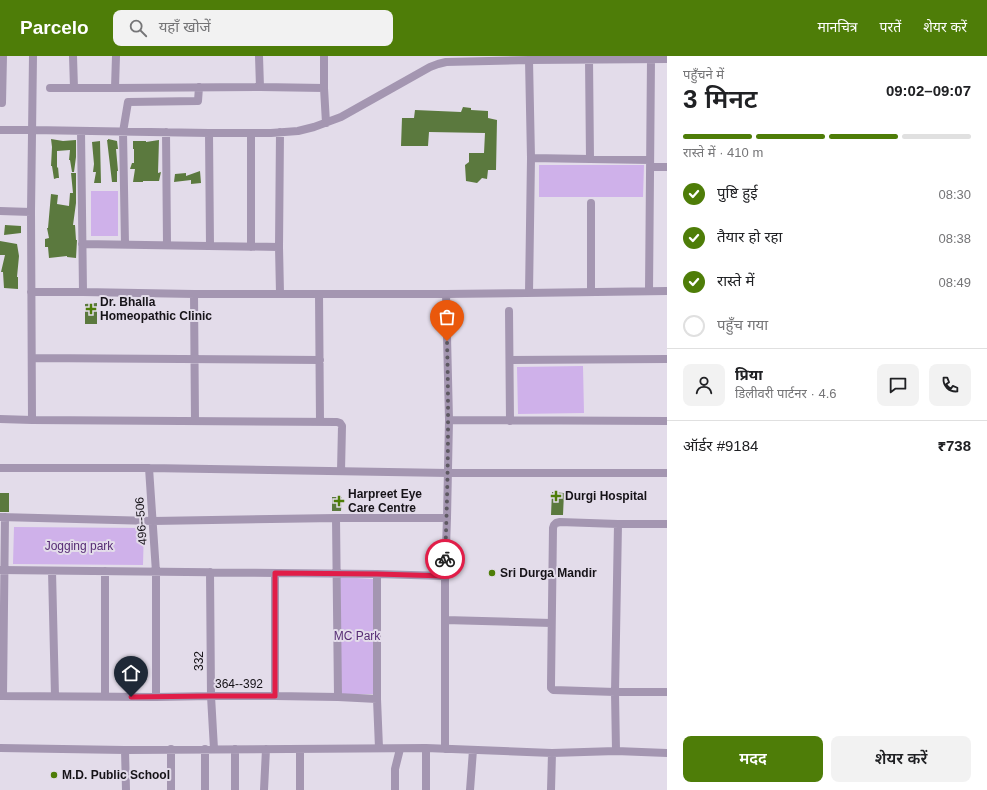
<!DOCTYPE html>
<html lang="hi">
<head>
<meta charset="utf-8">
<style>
	body { margin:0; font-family:Arial,"Noto Sans Devanagari",sans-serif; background:#f2f2f2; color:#202124; height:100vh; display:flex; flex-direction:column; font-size:15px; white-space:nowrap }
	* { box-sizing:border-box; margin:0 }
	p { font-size:13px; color:#757577 }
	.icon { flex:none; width:22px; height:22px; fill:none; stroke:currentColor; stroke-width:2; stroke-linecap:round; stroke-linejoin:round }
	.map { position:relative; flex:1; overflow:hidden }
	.drawer { display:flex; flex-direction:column; background:#fff; width:320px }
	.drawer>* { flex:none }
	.pin { position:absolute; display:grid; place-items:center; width:34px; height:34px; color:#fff; margin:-41px -17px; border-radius:50% 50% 50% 0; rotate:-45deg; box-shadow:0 0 4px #0007 }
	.pin .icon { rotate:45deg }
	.courier { position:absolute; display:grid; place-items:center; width:40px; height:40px; margin:-20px; border:3px solid #e11d48; border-radius:50%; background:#fff; color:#222; box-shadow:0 1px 5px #0007 }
	.head em { font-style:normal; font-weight:600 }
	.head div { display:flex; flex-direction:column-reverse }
	.head { display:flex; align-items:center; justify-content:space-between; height:68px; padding:0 16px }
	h1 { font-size:26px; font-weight:600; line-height:30px }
	.bar { display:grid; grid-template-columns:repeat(4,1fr); gap:6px 4px; align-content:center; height:48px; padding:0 16px }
	.bar i { height:5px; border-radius:3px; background:#e0e0e0 }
	.bar .on { background:#4e7d08 }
	.bar p { grid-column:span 4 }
	.line { display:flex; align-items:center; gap:10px; padding:0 16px; border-top:1px solid #e0e0e0 }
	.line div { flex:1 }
	.round { display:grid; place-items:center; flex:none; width:42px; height:42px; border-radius:8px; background:#f2f2f2 }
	ol { padding:0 16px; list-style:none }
	li { display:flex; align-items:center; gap:12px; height:44px }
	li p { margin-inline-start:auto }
	li .icon { padding:4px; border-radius:50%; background:#4e7d08; color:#fff; stroke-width:4 }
	li:last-child { color:#757577 }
	li i { width:22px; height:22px; border:2px solid #e0e0e0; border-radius:50% }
	.action { display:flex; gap:8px; margin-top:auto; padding:8px 16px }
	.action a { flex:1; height:46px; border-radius:8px; background:#4e7d08; color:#fff; font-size:16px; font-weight:600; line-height:46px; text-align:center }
	.action a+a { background:#f2f2f2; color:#202124 }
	header { display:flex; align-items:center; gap:24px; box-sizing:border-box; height:56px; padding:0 20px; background:#4e7d08; color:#fff }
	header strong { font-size:19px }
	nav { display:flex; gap:22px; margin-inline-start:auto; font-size:14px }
	.search { width:280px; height:36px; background:#f2f2f2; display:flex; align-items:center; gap:10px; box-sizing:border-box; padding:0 14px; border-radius:8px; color:#757577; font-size:15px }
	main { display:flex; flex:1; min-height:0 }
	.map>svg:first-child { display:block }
	.green { fill:#cfb1ea }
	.building { fill:#5b793e }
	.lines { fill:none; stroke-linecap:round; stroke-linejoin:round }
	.minor { stroke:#a496b1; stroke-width:8 }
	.done { stroke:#5e5962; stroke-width:4; stroke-dasharray:0 7.2 }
	.route { stroke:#e11d48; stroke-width:5 }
	.poi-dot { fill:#4e7d08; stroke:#e3dcea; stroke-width:1.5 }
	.labels { text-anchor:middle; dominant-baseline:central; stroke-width:4; stroke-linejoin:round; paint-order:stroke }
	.poi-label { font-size:12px; font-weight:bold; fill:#161318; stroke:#e3dcea; text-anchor:start }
	.street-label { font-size:12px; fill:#161318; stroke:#e3dcea }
	.park-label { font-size:12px; fill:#572d75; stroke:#e3dcea }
</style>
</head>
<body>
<header>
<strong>Parcelo</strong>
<div class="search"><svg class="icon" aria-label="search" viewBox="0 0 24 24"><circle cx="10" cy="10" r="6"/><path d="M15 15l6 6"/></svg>यहाँ खोजें</div>
<nav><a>मानचित्र</a><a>परतें</a><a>शेयर करें</a></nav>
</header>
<main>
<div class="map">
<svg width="667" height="734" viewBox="0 0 667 734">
	<rect width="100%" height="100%" fill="#e3dcea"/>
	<path class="green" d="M539,109H644L643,141H539Z
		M91,135H118V180H91Z
		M583,310L584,357L518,358L517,311Z
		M14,471L144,472L143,509L13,508Z
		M340,521L373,523V638H341Z"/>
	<path class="building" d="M463,51L471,52V54L488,55V62L497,64L496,114H488L487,123L482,122L477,127L466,125L465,109L469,106V97H484L485,77L429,76L428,90H401L402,62H414L415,54L461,56Z
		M51,83L63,85L76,84V101L74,116H72L70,104H69L70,94L57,95V112L58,111L59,122H57L54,123L52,110H51L52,91Z
		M108,83L117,85L118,93H116L118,115H117V126H112L107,84H108Z
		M159,84L158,117L161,116L159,125H143V126H133L135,113H130L132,107H134V93H133V85H146V86Z
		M100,85L101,127H94L96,116H93L94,108L92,86Z
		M200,115L201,127L191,128V124L174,126L175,118L186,117V120Z
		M71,117H76V147L73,169H75L76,184H77L76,202L67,201V200L49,202L48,191H45V183L49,182L47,172H48L51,138L58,139L57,148L69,150L70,137H73Z
		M5,169L21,170V177L4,179Z
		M0,185L17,188L19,200L17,221H18V233L4,232L3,216H1L5,199H0Z
		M97,247V268H85V248Z
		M552,436L564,437L563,459H551Z
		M0,437H9V456H0Z
		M332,441H342L341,455H332Z"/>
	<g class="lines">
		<path class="minor" d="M73,0L74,32
			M116,0L115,32L260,31L324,32
			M259,0L260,31
			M324,0V32L326,67
			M589,3L590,103
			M529,4L531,102L650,104
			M50,32H115
			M2,47L3,0
			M0,74H32L209,77H271L298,75L314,71L341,61L430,11L438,8L446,6L529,4L667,3
			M81,75L83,236
			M166,76L167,189
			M280,76L279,191L280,237
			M209,77L210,190
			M650,111H667
			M0,155L31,156
			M82,188L279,191
			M125,188L123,76L128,46L198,45L199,31
			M251,191V77
			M649,235L651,3
			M31,236H83L194,238H446L667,235
			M591,236V147
			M529,237L531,102
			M194,238L195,365
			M319,238L320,366
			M509,255L510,365
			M32,302L320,304
			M510,304L667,303
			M0,363L32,364L337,366L340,367L342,370L341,415
			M32,364L31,156L33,0
			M449,364L667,365
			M0,412H149L448,417H667
			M149,412L156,516V641
			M0,461L153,465L336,462H447
			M336,462L338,641
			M618,468L615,636L553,634L551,632V628L553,472L554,469L556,467L560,466L618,468H667
			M0,514L377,518L445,520
			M52,515L55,640
			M105,515V640
			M210,516L211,640L214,693
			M275,517V640
			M445,564L551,567
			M0,640L156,641L211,640H275L338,641L377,643V518
			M3,640L5,461
			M377,643L379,692
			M0,692L125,694L426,692L552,697L616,695L615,636H667
			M171,693V734
			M235,693V734
			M445,693V520L447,462L449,364L446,238
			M125,694L126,734
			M616,695L667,697
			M205,734V693
			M264,734L266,693
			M300,734V693
			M395,734V713L400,693
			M426,734V692
			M470,734L473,694
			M551,734L552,697"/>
	</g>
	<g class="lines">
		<path class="done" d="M445,503C448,430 449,358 447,285"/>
		<path class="route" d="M131,641L211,640H275V517L377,518L445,520V503"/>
	</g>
	<g class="poi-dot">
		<path d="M89 247h4v4h4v4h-4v4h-4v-4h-4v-4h4z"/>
		<path d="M554 434h4v4h4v4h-4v4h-4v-4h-4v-4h4z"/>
		<path d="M337 439h4v4h4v4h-4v4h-4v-4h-4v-4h4z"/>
		<circle cx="492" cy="517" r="4"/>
		<circle cx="54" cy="719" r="4"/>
	</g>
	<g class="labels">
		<g class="poi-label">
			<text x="100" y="246">Dr. Bhalla<tspan x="100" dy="14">Homeopathic Clinic</tspan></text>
			<text x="348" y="438">Harpreet Eye<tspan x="348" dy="14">Care Centre</tspan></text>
			<text x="565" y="440">Durgi Hospital</text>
			<text x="500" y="517">Sri Durga Mandir</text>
			<text x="62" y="719">M.D. Public School</text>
		</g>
		<g class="street-label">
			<text transform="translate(141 465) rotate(-94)">496--506</text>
			<text transform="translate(199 605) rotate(-90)">332</text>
			<text x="239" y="628">364--392</text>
		</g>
		<g class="park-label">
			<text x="79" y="490">Jogging park</text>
			<text x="357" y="580">MC Park</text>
		</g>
	</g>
</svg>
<div class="pin" style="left:447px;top:285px;background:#ea580c"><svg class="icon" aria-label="bag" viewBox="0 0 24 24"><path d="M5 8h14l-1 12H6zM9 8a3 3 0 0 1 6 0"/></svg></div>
<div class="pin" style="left:131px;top:641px;background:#1f2937"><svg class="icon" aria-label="home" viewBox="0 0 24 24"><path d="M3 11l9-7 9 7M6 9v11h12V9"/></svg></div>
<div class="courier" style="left:445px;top:503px"><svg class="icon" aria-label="bike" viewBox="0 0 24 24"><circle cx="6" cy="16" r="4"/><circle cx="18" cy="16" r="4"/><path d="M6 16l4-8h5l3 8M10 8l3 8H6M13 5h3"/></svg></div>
</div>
<section class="drawer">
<div class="head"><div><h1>3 मिनट</h1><p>पहुँचने में</p></div><em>09:02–09:07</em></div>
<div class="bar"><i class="on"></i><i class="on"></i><i class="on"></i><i></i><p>रास्ते में · 410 m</p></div>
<ol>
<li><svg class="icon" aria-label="check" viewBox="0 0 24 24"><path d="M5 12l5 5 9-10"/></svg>पुष्टि हुई<p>08:30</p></li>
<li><svg class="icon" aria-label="check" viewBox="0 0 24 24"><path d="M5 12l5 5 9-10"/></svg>तैयार हो रहा<p>08:38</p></li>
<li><svg class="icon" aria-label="check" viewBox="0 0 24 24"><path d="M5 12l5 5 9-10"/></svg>रास्ते में<p>08:49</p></li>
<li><i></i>पहुँच गया</li>
</ol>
<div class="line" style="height:72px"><a class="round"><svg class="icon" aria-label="person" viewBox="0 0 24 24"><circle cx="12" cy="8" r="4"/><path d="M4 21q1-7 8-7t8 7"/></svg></a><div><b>प्रिया</b><p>डिलीवरी पार्टनर · 4.6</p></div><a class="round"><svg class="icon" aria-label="chat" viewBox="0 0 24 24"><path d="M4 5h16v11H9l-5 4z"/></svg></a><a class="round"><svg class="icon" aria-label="phone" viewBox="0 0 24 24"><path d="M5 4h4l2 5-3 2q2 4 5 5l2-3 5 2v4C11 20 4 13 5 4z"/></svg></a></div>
<div class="line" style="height:52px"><div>ऑर्डर #9184</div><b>₹738</b></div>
<div class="action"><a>मदद</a><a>शेयर करें</a></div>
</section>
</main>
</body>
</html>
